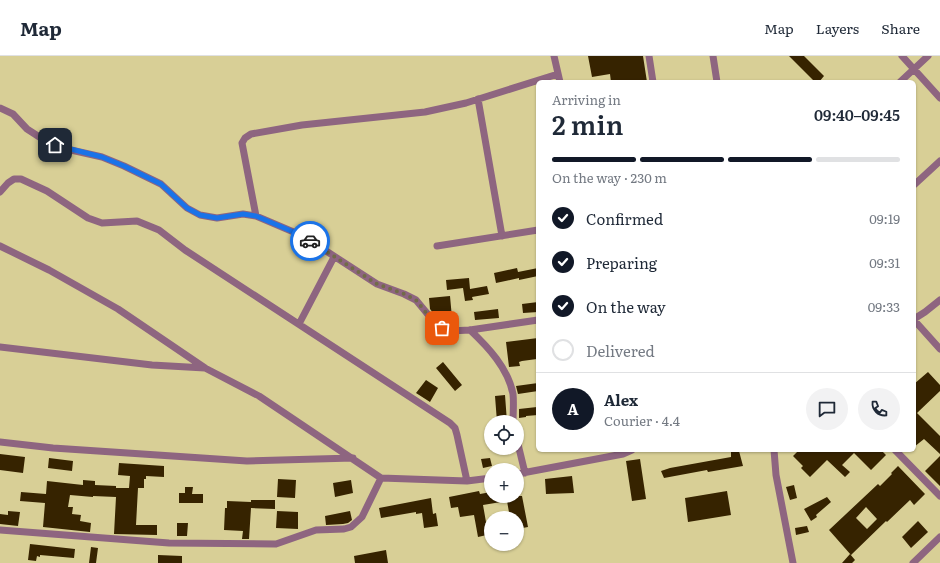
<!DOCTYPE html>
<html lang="en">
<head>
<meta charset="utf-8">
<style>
	body { margin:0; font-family:Literata,serif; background:#f2f2f3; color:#1f2937; height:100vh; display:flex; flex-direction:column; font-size:15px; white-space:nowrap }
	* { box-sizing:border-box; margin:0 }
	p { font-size:13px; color:#747a83 }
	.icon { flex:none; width:22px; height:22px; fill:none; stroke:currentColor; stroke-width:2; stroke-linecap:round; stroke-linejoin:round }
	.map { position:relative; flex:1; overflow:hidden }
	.side { position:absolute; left:536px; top:24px; width:380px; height:372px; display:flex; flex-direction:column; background:#fff; border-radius:6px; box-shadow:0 1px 3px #0004 }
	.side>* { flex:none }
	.tools { position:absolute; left:484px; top:359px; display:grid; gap:8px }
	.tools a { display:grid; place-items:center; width:40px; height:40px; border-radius:50%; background:#fff; box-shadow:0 1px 3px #0004; font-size:20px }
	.pin { position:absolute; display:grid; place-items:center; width:34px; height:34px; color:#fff; margin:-17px; border-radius:8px; box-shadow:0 2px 6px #0006 }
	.courier { position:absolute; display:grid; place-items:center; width:40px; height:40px; margin:-20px; border:3px solid #1a73e8; border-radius:50%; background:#fff; color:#222; box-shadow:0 1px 5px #0007 }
	.overview em { font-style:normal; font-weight:600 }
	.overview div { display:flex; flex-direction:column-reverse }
	.overview { display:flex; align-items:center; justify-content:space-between; height:68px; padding:0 16px }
	h1 { font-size:26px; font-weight:600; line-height:30px }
	.bar { display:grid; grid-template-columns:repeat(4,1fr); gap:6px 4px; align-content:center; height:48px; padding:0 16px }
	.bar i { height:5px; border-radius:3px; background:#e0e1e3 }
	.bar .on { background:#111827 }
	.bar p { grid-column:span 4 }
	.line { display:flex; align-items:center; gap:10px; padding:0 16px; border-top:1px solid #e0e1e3 }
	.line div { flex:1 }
	.round { display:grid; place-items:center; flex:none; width:42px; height:42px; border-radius:21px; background:#f2f2f3 }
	ol { padding:0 16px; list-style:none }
	li { display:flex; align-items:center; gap:12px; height:44px }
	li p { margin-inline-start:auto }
	li .icon { padding:4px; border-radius:50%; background:#111827; color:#fff; stroke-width:4 }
	li:last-child { color:#747a83 }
	li i { width:22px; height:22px; border:2px solid #e0e1e3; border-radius:50% }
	header { display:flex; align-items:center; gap:24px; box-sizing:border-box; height:56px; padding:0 20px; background:#fff; border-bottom:1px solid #e0e1e3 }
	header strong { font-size:19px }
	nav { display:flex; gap:22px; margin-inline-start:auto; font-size:14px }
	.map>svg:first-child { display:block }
	.building { fill:#362300; fill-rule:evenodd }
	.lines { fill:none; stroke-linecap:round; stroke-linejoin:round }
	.street { stroke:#8e6580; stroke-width:7 }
	.done { stroke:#716b48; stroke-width:4; stroke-dasharray:0 7.2 }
	.route { stroke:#1a73e8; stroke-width:5 }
</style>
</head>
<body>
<header>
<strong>Map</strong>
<nav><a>Map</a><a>Layers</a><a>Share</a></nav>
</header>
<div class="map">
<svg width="940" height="507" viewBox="0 0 940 507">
	<rect width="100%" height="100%" fill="#d8cf96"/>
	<path class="building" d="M588,0H643L647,26H611L610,18L592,21Z
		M789,0H804L824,20L819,26H815Z
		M517,212L518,216L538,212V220L519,224V222L496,227L494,217Z
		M469,222L470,233L487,230L489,238L472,241L473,244L465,245L463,232L447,234L446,224Z
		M450,240L452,262L443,263V261L437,262L430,253L429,242Z
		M538,246V256L523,257L522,248Z
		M498,253L499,262L475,264L474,256Z
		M538,282L537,303L522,305L519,306L520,310L509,311L506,286Z
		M443,306L462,329L455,335L436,312Z
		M928,316L940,329V335L917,357L940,380V398L924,383L914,391V328Z
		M426,324L438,332L430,346L416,337Z
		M538,327V335L518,338L516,330Z
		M505,339L507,366H497L495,340Z
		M537,351L538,359L526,360V361L519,362V353Z
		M799,394H881L886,399L871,414L854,397L842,409L850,416L845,421L827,404L810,421L801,412L803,410L793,400Z
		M739,395L743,410L708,416L707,414L664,422L661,415L670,412L731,401V396Z
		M0,398L25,401L23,417L0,414Z
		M940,400V430L925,415Z
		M49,402L73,405L72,415L48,412Z
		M490,402L492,410L483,412L481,403Z
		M640,403L646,443L632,445L626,405Z
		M119,407L164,410V421L146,420V423H144V432H138L136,469H157V479L114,478L116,441L93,440V441L70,439L68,451H73L72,458L81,459L80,465L91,467L90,476L43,471L45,447L20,445L21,436L46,438L47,425L83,429V424L95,425V429L116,430V432H129L130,420L118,419Z
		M898,410L925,438L914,449L910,444L887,466L886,465L851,499L829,474L878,428L880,430L892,418L891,417ZM866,451L877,463L867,473L856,462Z
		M572,420L574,437L546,438L545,423Z
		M278,423L296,424L295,442L277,441Z
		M351,424L353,437L335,441L333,427Z
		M794,429L797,442L790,444L786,431Z
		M185,431H193L192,438H203V447H179V437H185Z
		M479,435L480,438L491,436V440H522L528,471L517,473V462H510L507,445L483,449L486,466L491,465V478L478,481L474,459L460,461L458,451L451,452L449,441Z
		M727,435L731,459L688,466L685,442Z
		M827,441L831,446L816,459L817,461L811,465L804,453Z
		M431,442L433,458L436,457L438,470L424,472L422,457L416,458V456L381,462L379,452Z
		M251,444H275V453L251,452L249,483H242L243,475L224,474L225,452H227V445L251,446Z
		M8,455L20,456L18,470L0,468V458L8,459Z
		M277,455L298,456V473L276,472Z
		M350,455L352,464L348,467L343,468L326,469L325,460Z
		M918,465L928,476L911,492L902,481Z
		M177,467H188L187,480H177Z
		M807,470L809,476L796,479L795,472Z
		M30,488L75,493L74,502L40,499V501L37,500L36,505L28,504Z
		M91,491L98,492L96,507H89Z
		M386,494L388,507H355L354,500Z
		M850,498L855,504L852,507H842Z
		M158,499L182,500V507H158Z"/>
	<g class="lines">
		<path class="street" d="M554,0L560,26
			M649,0L653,26
			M713,0L717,26
			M902,0L940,42
			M900,26L928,0
			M478,43L502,180
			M0,52L13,58L27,73L44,84L71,94L102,101L124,110L161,128L187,152L200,159L217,162L243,158L256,160L303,180L377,228L404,238L416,244L435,267L442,272L450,275L470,274L538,264
			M914,129L940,105
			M0,136L8,127L14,123H21L47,135L88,162L102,167L137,165L159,174L185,194L450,367L455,372L457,379L467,425
			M256,160L242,87L245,82L251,78L302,69L425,56L466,47L558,18
			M0,190L49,214L118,253L205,312L259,340L381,422L467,425L491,422
			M437,190L538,174
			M914,263L925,256L940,244
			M914,264L940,293
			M299,268L334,201
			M470,274C488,291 508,312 513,338C514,347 513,357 513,366
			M0,291L152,309L205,312
			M517,384L525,417
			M0,386L53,392L247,405L353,402
			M623,394V398L632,394
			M774,394L776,419L793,507
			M895,394L940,440
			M517,418L623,398
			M0,474L169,487L276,488L316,474L344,473L351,471L362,461L381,422
			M913,507L940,481"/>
	</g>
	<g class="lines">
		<path class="done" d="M310,185L377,228L404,238L416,244L435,268L442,272"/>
		<path class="route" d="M55,89L102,101L124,110L161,128L187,152L200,159L217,162L243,158L256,160L303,180L310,185"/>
	</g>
</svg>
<div class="tools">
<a><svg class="icon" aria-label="locate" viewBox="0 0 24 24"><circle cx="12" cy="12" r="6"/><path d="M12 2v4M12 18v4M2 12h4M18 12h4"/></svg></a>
<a>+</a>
<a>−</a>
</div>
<div class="pin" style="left:442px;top:272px;background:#ea580c"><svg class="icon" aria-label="bag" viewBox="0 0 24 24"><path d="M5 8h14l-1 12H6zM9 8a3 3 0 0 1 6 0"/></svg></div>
<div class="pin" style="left:55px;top:89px;background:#1f2937"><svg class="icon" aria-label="home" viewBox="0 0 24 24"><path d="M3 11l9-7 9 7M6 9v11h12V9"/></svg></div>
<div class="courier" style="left:310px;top:185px"><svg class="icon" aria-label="car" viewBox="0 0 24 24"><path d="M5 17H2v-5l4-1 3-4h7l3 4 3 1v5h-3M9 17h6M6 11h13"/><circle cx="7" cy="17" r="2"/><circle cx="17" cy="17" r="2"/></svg></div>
<section class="side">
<div class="overview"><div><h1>2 min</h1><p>Arriving in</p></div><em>09:40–09:45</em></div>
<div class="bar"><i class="on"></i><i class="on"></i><i class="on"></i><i></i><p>On the way · 230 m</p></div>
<ol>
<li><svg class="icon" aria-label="check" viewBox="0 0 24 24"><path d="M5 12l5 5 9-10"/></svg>Confirmed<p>09:19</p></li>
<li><svg class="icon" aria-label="check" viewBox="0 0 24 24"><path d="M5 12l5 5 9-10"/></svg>Preparing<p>09:31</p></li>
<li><svg class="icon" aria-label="check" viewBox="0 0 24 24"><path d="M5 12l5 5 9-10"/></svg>On the way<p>09:33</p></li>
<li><i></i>Delivered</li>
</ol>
<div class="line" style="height:72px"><b class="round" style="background:#111827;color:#fff">A</b><div><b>Alex</b><p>Courier · 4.4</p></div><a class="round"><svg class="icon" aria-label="chat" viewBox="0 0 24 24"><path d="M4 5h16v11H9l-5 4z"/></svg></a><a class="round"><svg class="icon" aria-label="phone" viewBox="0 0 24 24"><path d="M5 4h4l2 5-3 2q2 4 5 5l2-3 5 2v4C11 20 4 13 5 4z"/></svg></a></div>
</section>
</div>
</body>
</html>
